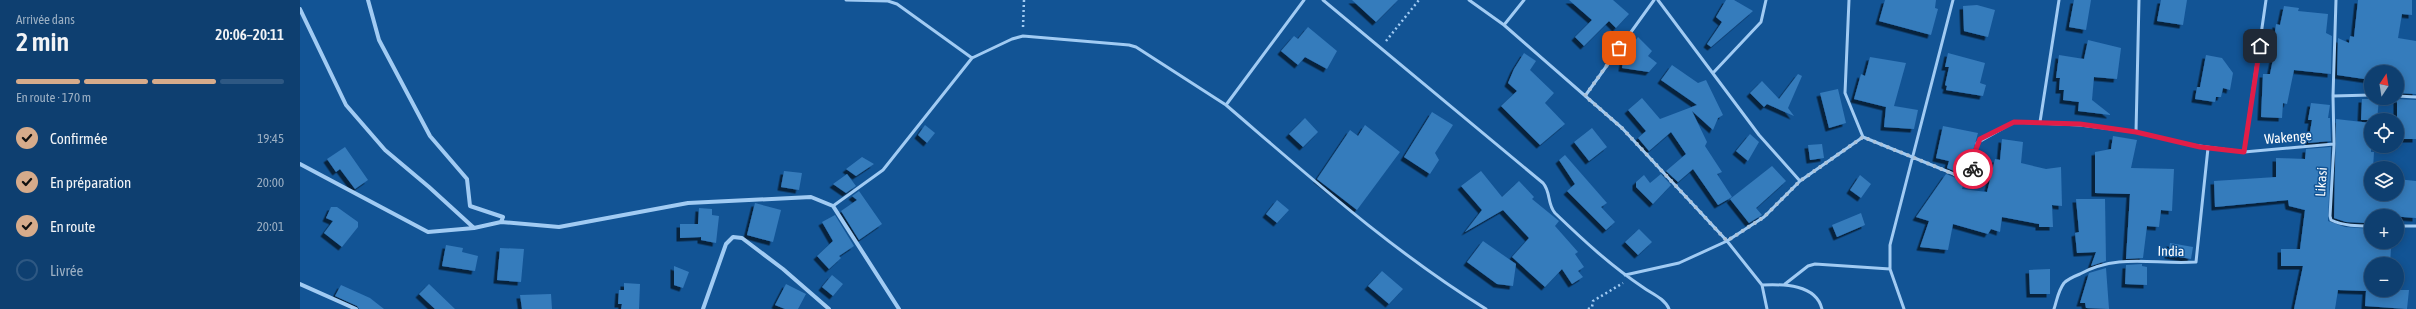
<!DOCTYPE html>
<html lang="fr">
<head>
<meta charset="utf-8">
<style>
	body { margin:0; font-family:"Asap Condensed",sans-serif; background:#174675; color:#f1f3f6; height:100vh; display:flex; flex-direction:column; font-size:15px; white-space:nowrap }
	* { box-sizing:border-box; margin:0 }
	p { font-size:13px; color:#9bafc3 }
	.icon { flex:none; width:22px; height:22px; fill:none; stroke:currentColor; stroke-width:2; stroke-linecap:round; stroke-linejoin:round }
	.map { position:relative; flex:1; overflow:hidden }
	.drawer { display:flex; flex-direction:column; background:#0e3f70; width:300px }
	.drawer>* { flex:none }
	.needle { width:26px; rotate:12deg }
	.buttons { position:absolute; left:2064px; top:65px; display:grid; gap:8px }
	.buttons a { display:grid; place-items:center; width:40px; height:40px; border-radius:50%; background:#0e3f70; box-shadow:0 2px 10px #0003,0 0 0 1px #2e5883; font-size:20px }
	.pin { position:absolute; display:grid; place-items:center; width:34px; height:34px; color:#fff; margin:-17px; border-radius:8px; box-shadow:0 2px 6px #0006 }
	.courier { position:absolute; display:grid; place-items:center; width:40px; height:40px; margin:-20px; border:3px solid #e11d48; border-radius:50%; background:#fff; color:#222; box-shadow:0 1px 5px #0007 }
	.headline em { font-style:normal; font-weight:600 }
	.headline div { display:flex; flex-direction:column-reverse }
	.headline { display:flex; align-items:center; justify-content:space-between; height:68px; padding:0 16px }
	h1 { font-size:26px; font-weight:600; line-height:30px }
	.bar { display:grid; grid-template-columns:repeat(4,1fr); gap:6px 4px; align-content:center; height:48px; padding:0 16px }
	.bar i { height:5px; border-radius:3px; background:#2e5883 }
	.bar .on { background:#d6ab8b }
	.bar p { grid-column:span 4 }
	ol { padding:0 16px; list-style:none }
	li { display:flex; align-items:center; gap:12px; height:44px }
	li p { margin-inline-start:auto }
	li .icon { padding:4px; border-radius:50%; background:#d6ab8b; color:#111; stroke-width:4 }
	li:last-child { color:#9bafc3 }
	li i { width:22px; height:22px; border:2px solid #2e5883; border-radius:50% }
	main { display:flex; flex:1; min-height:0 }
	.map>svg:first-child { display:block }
	.building { fill:#367bbc; filter:url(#shadow) }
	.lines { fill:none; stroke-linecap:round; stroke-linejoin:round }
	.path { stroke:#a1cbf3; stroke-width:2.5; stroke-dasharray:2 3; stroke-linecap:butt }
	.service { stroke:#a1cbf3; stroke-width:3 }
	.minor { stroke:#a1cbf3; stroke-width:4 }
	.done { stroke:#acc3da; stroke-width:4; stroke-dasharray:0 7.2 }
	.route { stroke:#e11d48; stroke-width:5 }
	.labels { text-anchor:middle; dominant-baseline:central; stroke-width:3; stroke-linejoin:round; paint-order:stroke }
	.street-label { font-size:14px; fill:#fff; stroke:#125495 }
</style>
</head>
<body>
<main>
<section class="drawer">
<div class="headline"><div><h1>2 min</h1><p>Arrivée dans</p></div><em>20:06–20:11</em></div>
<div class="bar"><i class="on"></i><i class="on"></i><i class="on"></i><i></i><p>En route · 170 m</p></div>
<ol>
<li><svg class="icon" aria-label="check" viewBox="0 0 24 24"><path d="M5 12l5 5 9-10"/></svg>Confirmée<p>19:45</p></li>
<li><svg class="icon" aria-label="check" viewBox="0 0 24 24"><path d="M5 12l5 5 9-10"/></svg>En préparation<p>20:00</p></li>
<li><svg class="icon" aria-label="check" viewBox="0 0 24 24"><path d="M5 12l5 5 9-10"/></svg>En route<p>20:01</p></li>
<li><i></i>Livrée</li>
</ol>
</section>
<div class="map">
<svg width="2116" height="309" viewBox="0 0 2116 309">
	<defs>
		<filter id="shadow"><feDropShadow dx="-3.5" dy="3.5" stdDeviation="0" flood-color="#0009"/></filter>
	</defs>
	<rect width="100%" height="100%" fill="#125495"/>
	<path class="building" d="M1052,0H1098L1076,22Z
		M1269,0H1313L1329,14L1316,28L1309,21L1284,46L1275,37L1292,20Z
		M1426,0H1434L1453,11L1411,47L1407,44L1422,22L1416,17Z
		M1585,0H1636L1635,8L1638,9L1631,35L1579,21Z
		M1774,0H1791L1786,30L1769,27Z
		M1861,0H1887L1883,25L1857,21Z
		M2058,0H2112V15L2102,14L2098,38L2116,41V94L2097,93V72H2071V80L2037,75L2038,38L2049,43L2050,36L2054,37Z
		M1677,5L1695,10L1688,37L1664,31L1663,6Z
		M1984,6L1999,8L1998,11L2028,14L2026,33L2032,36L2031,74L1994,70L1987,104L1983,103L1982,118L1961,117L1963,74H1970L1977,39H1974L1976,24L1980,25Z
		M1008,27L1037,51L1027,69L1005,57L998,65L981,51L994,36L998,39Z
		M1338,37L1352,51L1348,56L1357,63L1349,72L1322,68L1324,55Z
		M1788,40L1821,48L1817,79L1794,77L1792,100L1811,115L1778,111L1779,102L1763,100L1764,90H1759L1760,78H1756L1759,55L1784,59Z
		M1224,53L1236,61L1230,70L1254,93L1245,103L1265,124L1240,145L1201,106L1217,91L1208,83L1214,69Z
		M1648,53L1685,63L1680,83L1686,85L1683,96L1646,90L1647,86L1645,85L1649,67H1645Z
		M1906,55L1922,58L1933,73L1930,90L1923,88L1921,97H1916L1915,102L1895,99L1897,87H1900Z
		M1570,57L1606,63L1594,106L1618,110L1614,129L1584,127L1586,107L1554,99L1561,74L1565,76Z
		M1372,65L1398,83L1406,80L1423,115L1418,118L1413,130L1392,111L1407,142L1405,146L1422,172L1417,174L1432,197L1418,205L1393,169L1378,182L1366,171L1386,154L1371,132L1349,151L1338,138L1346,131L1328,110L1342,98L1360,119L1397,105L1361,80Z
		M1498,74L1502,76L1488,108L1494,116L1467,104L1464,107L1450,93L1462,81L1479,99Z
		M1538,89L1546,123L1529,128L1520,93Z
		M2062,99H2079L2077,120H2061Z
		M2097,99L2116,100V139H2097Z
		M2011,103L2030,105L2028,118H2030L2031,141L2008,143L2012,120H2008Z
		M1132,112L1153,125L1135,153L1139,160L1130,174L1104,157Z
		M1005,118L1018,132L1003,147L989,134Z
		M2036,119L2071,123V152H2074L2073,168H2071V194H2097V179L2116,181V218L2077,215L2071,216V223H2066L2046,222L2034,218Z
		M625,125L635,133L627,143L618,135Z
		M1065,125L1100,152L1057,210L1017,179L1050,130L1058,136Z
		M1643,126L1678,133L1666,176L1647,168L1649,161L1636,158Z
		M1292,128L1307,147L1289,161L1274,142Z
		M1450,134L1459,142L1448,161L1436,151Z
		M1813,136L1837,140L1831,168L1874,169L1872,211L1861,210L1859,227L1847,226L1843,258L1826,259L1830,194L1795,193V152L1811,149Z
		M1702,139L1723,142L1721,163L1746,169L1761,167L1762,206L1752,205L1753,227H1739V224L1702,217L1700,232L1691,229L1688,234L1653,224L1648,250L1620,247L1629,221L1616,217L1646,174L1664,181L1662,189L1687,192L1695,159L1700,160Z
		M1522,144L1524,158L1510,160L1508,145Z
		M45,147L68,180L55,189L40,169L36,172L27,159Z
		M2031,147L2028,221L2045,227L2071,229V242H2074L2073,246L2091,248L2090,264H2071V290H2109L2107,309L2065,306L2066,291L2038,290L2035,309H1994L2003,266H1981V249H2000L2005,210L1989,206L1988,200L1915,207L1914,181L1976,177V158L2005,159L2006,149Z
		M1265,155L1307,203L1301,207L1315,222L1306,230L1267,191L1275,184L1259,160Z
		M562,157L574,164L556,176L546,169Z
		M1472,166L1486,181L1456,208L1462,215L1449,223L1430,199Z
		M484,171L502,173L499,190L481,187Z
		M1181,171L1202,197L1219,181L1234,197L1232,199L1259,221L1255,226L1278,252L1275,254L1284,267L1278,271L1283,277L1272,284L1262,269L1245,287L1212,257L1229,238L1203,210L1165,232L1182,210L1161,186Z
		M547,174L556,186L546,193L533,184Z
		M1361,174L1371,185L1353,204L1336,187V182L1344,175L1350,183Z
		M1560,175L1571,184L1561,198L1550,190Z
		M559,191L582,224L559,240L541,211L557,200L552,196Z
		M1776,199H1805L1806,261L1791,266L1796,252L1777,253L1775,233L1779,232Z
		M977,200L989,210L977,223L966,214Z
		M455,203L481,210L473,242L447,235Z
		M31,207H37L58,222V227L42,247L24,233L33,221L26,218Z
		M399,208L412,209V215L419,216L416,243L401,240V237L380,238V224H398Z
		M1561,213L1565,225L1537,237L1532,225Z
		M535,215L554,246L539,256L541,258L529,269L517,256L533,241L522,222Z
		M1339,229L1352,242L1338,255L1325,242Z
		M1183,241L1216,264L1213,286L1197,284L1167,262Z
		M1870,243L1893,247L1891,259L1868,255Z
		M146,245L163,248L162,252L178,256L175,271L142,266Z
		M200,248L224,249L221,282L197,280Z
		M1842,264V266L1847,267V285L1825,284L1826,265Z
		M374,266L389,272L383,288L374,285Z
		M1806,268L1809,309L1786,308L1785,303H1780L1789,273Z
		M1750,269V294H1730L1729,270Z
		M1082,271L1103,289L1089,304L1068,286Z
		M532,275L543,284L533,296L522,287Z
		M324,283L340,284L339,309H321L322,304H318L319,290H324Z
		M129,284L155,309H135L119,294Z
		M486,284L506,294L498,309H485L475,305Z
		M41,285L70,298L84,309H59L57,306L35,296Z
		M251,294L252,309H222L220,295Z"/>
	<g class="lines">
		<path class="path" d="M723,27L724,0
			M1086,41L1119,0
			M1288,309L1292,307L1293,301L1323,283"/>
		<path class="service" d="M546,0L588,1L597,4L672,58
			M1023,0L1243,183C1251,192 1247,204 1255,213C1283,240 1311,266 1344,288C1353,294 1365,299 1369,309
			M1169,0L1204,25L1322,128L1427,241L1462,285L1467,309
			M1358,0L1459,135L1500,181
			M1549,0L1545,93L1563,137
			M1204,25L1224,0
			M1413,73L1461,22L1466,0
			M2071,95L2033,96L2034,144L2030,216L2031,220C2044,226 2057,226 2071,226
			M1285,96L1354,0
			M2033,96L2036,0
			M2097,96L2116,97
			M926,105C1010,177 1092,251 1186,309
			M1740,122L1759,0
			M1836,132L1839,0
			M1944,152L1966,0
			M533,206L583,170L672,58L712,39L723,36L829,45L836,47L926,105L1004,0
			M2097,226H2116
			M1325,275L1379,263L1427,241L1464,217L1500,181L1563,137L1666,179L1672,176L1677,143L1714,122L1780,125L1836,132L1892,145L1944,152L2034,144
			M1485,284L1508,266L1515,264L1590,269
			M1462,285C1483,284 1516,284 1522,309
			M1604,309L1590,269V245L1653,0
			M1754,309C1757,300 1758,291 1764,283C1768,279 1775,276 1780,274C1819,253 1854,265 1896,262L1908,148"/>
		<path class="minor" d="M68,0L79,40L130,136L167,179L170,206L203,217L201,222
			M0,9L46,105L85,150L129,187L174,228L201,222L259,227L388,203L511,197L533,206L599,309
			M0,164L128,232L174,228
			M0,284L56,309
			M403,309L426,244L433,237L442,238L483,269L529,309"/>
	</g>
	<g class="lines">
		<path class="done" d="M1319,48L1285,96L1322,128L1427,241L1464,217L1500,181L1563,137L1666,179L1672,176L1673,169"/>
		<path class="route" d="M1673,169L1676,149L1680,139L1714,122L1780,124L1836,132L1900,147L1944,152L1960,46"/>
	</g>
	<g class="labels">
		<g class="street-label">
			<text transform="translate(1988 137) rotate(-5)">Wakenge</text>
			<text transform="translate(2021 182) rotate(-86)">Likasi</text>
			<text transform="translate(1871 251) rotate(1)">India</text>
		</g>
	</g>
</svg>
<div class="buttons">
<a><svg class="needle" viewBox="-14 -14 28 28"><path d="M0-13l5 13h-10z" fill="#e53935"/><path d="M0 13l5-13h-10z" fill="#9bafc3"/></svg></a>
<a><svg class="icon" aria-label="locate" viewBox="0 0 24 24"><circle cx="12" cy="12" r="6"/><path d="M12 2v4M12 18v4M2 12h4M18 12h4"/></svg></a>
<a><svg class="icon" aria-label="layers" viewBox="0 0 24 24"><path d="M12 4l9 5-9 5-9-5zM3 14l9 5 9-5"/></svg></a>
<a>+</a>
<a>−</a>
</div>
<div class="pin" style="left:1319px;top:48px;background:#ea580c"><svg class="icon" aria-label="bag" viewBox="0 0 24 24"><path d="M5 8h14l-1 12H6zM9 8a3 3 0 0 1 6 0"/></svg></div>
<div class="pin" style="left:1960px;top:46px;background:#1f2937"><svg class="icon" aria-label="home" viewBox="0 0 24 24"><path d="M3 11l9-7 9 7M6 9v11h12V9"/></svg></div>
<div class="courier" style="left:1673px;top:169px"><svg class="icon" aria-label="bike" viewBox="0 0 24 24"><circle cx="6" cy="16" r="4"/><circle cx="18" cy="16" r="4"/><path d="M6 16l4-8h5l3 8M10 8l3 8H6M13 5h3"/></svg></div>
</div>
</main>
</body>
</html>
